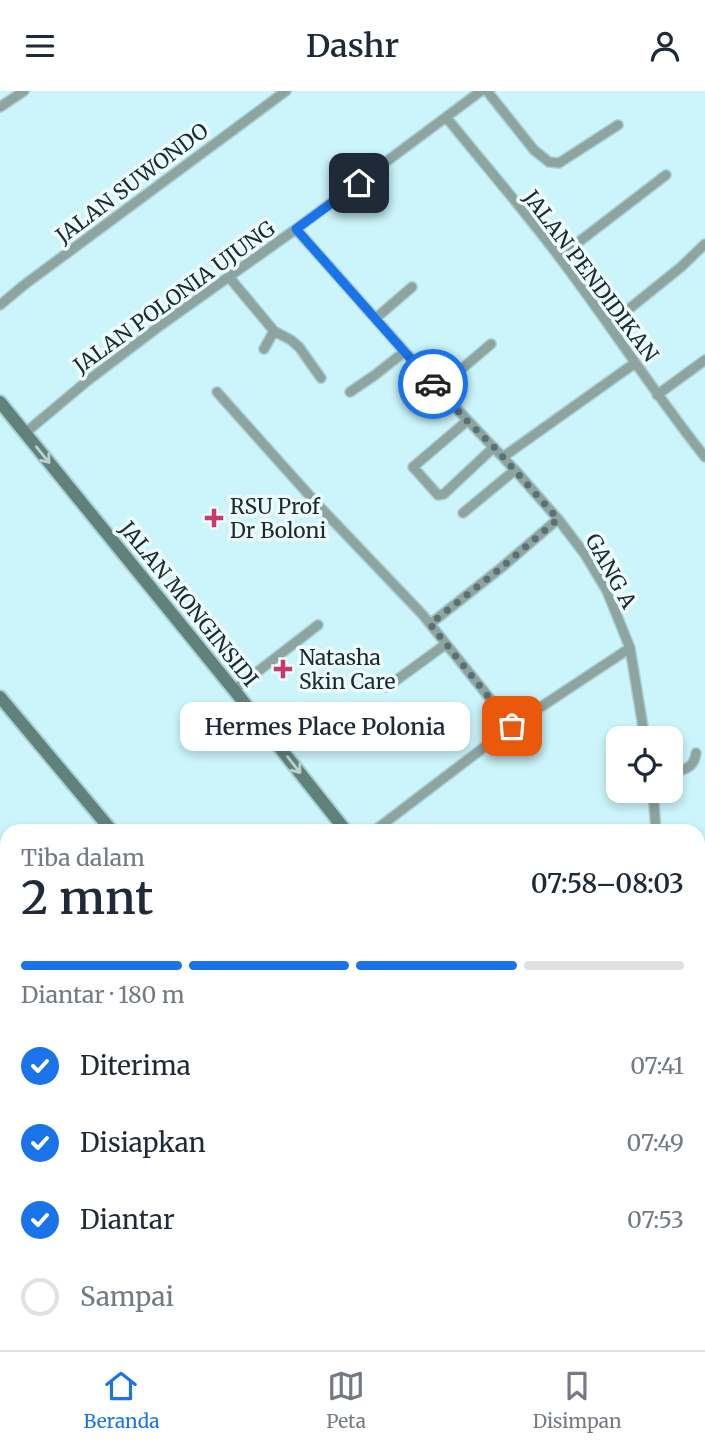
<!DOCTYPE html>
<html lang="id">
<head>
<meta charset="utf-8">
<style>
	body { margin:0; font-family:Merriweather,serif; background:#f6f6f7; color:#1f2937; height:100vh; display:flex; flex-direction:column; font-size:26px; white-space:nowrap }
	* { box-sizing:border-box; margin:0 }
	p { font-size:23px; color:#747a83 }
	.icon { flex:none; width:38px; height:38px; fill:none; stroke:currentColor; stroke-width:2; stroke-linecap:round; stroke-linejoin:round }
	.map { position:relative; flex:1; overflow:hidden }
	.details { position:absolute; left:0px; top:733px; width:705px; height:527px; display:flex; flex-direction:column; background:#fff; border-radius:21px 21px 0 0; box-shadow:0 4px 10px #0003 }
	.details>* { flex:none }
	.fabs { position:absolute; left:606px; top:635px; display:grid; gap:14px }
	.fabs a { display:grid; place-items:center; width:77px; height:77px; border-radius:14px; background:#fff; box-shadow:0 4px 10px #0003; font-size:35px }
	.pin { position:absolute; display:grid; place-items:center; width:60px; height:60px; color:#fff; margin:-30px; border-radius:14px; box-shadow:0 4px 10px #0006 }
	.courier { position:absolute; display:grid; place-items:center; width:70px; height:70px; margin:-35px; border:5px solid #1a73e8; border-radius:50%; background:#fff; color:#222; box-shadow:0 2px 9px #0007 }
	.bubble { position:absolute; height:49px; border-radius:14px; background:#fff; box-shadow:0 4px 10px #0003; font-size:23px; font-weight:600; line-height:49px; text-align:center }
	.overview em { font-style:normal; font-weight:600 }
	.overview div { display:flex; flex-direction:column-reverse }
	.overview { display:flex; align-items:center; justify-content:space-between; height:119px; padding:0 21px }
	h1 { font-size:46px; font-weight:600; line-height:52px }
	.bar { display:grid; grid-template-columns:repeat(4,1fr); gap:10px 7px; align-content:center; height:84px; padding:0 21px }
	.bar i { height:9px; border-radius:5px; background:#e0e1e3 }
	.bar .active { background:#1a73e8 }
	.bar p { grid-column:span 4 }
	ol { padding:0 21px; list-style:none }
	li { display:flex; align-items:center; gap:21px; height:77px }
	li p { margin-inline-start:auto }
	li .icon { padding:7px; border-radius:50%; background:#1a73e8; color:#fff; stroke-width:4 }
	li:last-child { color:#747a83 }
	li i { width:38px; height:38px; border:4px solid #e0e1e3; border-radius:50% }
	header { display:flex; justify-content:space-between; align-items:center; height:91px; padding:0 21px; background:#fff; font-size:32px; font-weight:600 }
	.menu { display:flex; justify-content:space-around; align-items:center; height:98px; border-top:2px solid #e0e1e3; background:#fff; font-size:19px; color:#747a83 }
	.menu a { display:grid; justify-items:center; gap:4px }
	.menu .active { color:#1a73e8 }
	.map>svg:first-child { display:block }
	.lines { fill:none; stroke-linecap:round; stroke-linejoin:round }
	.river { stroke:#afbbe3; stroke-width:19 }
	.street-casing { stroke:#abd0d6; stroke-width:12 }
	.secondary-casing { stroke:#abd0d6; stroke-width:16 }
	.street { stroke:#8ea49f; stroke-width:9 }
	.secondary { stroke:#60827a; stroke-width:12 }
	.oneway { stroke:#bbd1d0 }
	.done { stroke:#597175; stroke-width:7; stroke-dasharray:0 12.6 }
	.route { stroke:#1a73e8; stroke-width:9 }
	.poi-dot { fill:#c83a69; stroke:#ecfcff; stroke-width:2.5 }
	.labels { text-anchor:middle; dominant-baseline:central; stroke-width:7; stroke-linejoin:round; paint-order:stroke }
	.street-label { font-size:21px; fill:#1b2a2d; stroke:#ecfcff }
	.poi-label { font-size:21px; fill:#1b2a2d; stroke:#ecfcff; text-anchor:start }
</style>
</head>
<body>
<header><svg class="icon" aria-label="menu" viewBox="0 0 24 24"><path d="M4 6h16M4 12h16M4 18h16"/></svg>Dashr<svg class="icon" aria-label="person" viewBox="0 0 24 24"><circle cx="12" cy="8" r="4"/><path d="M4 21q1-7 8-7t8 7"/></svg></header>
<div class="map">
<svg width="705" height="1259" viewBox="0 0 705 1259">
	<rect width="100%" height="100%" fill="#cbf4fb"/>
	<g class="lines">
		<path class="river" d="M0,1093L7,1077
			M299,1259L300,1253"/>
		<defs>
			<path id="street" d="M487,0L534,59L549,71L559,72L618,34
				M0,16L24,0
				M446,26C484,73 524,119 560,167C610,233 654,302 705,366
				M296,138L438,298L515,379L558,428L584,462L607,500L630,557L645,648
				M559,166L666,84
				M229,186L274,240L291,249L299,256L321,287
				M0,214L24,194L286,0
				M376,227L412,196
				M609,234L681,176L705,153
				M264,258L274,240
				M438,298L491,253
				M217,301L318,414L422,523L512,635
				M350,301L375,284L404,261
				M657,304L705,269
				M467,330L413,376L438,404L444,403L494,356
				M25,342L86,291L161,234L296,138L481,0
				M503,366L635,272
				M463,422L515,379
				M430,533L501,477L558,428
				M387,596L446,553
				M234,599L318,534
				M670,683C684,678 694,678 696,662
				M653,700L656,740
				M374,740L512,635L630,557
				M698,806L705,804
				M698,947L705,956
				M698,1235L705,1231
				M0,1250H7
				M395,1253L399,1259
				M491,1253L496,1259
				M577,1253L582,1259
				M194,1259L196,1253
				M377,1259L381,1253
				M652,1259L662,1253"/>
			<path id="secondary" d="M0,311L234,599L346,740
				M0,606L112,740
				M0,835H7
				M698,1175L705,1184"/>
		</defs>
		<use href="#street" class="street-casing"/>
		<use href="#secondary" class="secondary-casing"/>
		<use href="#street" class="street"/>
		<use href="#secondary" class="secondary"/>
	</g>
	<defs><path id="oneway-shaft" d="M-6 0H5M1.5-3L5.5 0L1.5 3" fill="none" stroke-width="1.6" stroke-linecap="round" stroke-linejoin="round" transform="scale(1.75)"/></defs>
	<g class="oneway">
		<use href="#oneway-shaft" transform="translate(43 364) rotate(51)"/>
		<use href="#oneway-shaft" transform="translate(294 674) rotate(52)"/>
	</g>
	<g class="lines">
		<path class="done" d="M433,293L467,330L494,356L558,428L501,477L430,533L512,635"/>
		<path class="route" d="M359,92L296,138L433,293"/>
	</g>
	<g class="poi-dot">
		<path d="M210.5 416.5h7v7h7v7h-7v7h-7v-7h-7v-7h7z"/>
		<path d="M279.5 567.5h7v7h7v7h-7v7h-7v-7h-7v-7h7z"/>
	</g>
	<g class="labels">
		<g class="street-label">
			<text transform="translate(132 92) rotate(-37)">JALAN SUWONDO</text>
			<text transform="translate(591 185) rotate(53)">JALAN PENDIDIKAN</text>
			<text transform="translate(174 206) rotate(-36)">JALAN POLONIA UJUNG</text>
			<text transform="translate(611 480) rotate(61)">GANG A</text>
			<text transform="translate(189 513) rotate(51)">JALAN MONGINSIDI</text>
		</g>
		<g class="poi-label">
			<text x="230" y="415">RSU Prof<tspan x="230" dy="24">Dr Boloni</tspan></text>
			<text x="299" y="566">Natasha<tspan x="299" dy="24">Skin Care</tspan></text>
		</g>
	</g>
</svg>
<div class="fabs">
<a><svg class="icon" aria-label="locate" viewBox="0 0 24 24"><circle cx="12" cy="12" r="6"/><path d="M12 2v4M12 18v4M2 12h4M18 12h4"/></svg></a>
</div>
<div class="pin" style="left:512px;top:635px;background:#ea580c"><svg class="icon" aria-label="bag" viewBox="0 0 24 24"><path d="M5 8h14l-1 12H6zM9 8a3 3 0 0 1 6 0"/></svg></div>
<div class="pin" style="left:359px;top:92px;background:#1f2937"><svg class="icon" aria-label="home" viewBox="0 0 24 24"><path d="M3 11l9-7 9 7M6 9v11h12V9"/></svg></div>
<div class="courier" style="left:433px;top:293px"><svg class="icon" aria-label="car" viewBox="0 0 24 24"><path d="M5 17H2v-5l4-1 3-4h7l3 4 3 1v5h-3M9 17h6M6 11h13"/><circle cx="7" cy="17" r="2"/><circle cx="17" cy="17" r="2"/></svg></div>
<div class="bubble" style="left:180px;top:611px;width:290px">Hermes Place Polonia</div>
<section class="details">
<div class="overview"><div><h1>2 mnt</h1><p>Tiba dalam</p></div><em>07:58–08:03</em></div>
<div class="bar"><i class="active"></i><i class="active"></i><i class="active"></i><i></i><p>Diantar · 180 m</p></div>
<ol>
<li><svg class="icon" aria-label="check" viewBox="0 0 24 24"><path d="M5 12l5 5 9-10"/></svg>Diterima<p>07:41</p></li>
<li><svg class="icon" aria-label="check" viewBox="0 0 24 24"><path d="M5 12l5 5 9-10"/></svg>Disiapkan<p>07:49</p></li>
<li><svg class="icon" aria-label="check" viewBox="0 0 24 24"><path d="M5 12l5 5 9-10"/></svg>Diantar<p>07:53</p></li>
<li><i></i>Sampai</li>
</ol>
</section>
</div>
<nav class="menu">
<a class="active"><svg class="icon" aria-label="home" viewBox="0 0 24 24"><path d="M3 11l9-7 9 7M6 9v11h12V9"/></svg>Beranda</a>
<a><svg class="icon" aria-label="map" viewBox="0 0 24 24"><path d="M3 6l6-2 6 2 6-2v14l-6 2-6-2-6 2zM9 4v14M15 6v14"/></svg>Peta</a>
<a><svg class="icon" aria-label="saved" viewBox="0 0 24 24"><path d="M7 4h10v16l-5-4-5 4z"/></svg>Disimpan</a>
</nav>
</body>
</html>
